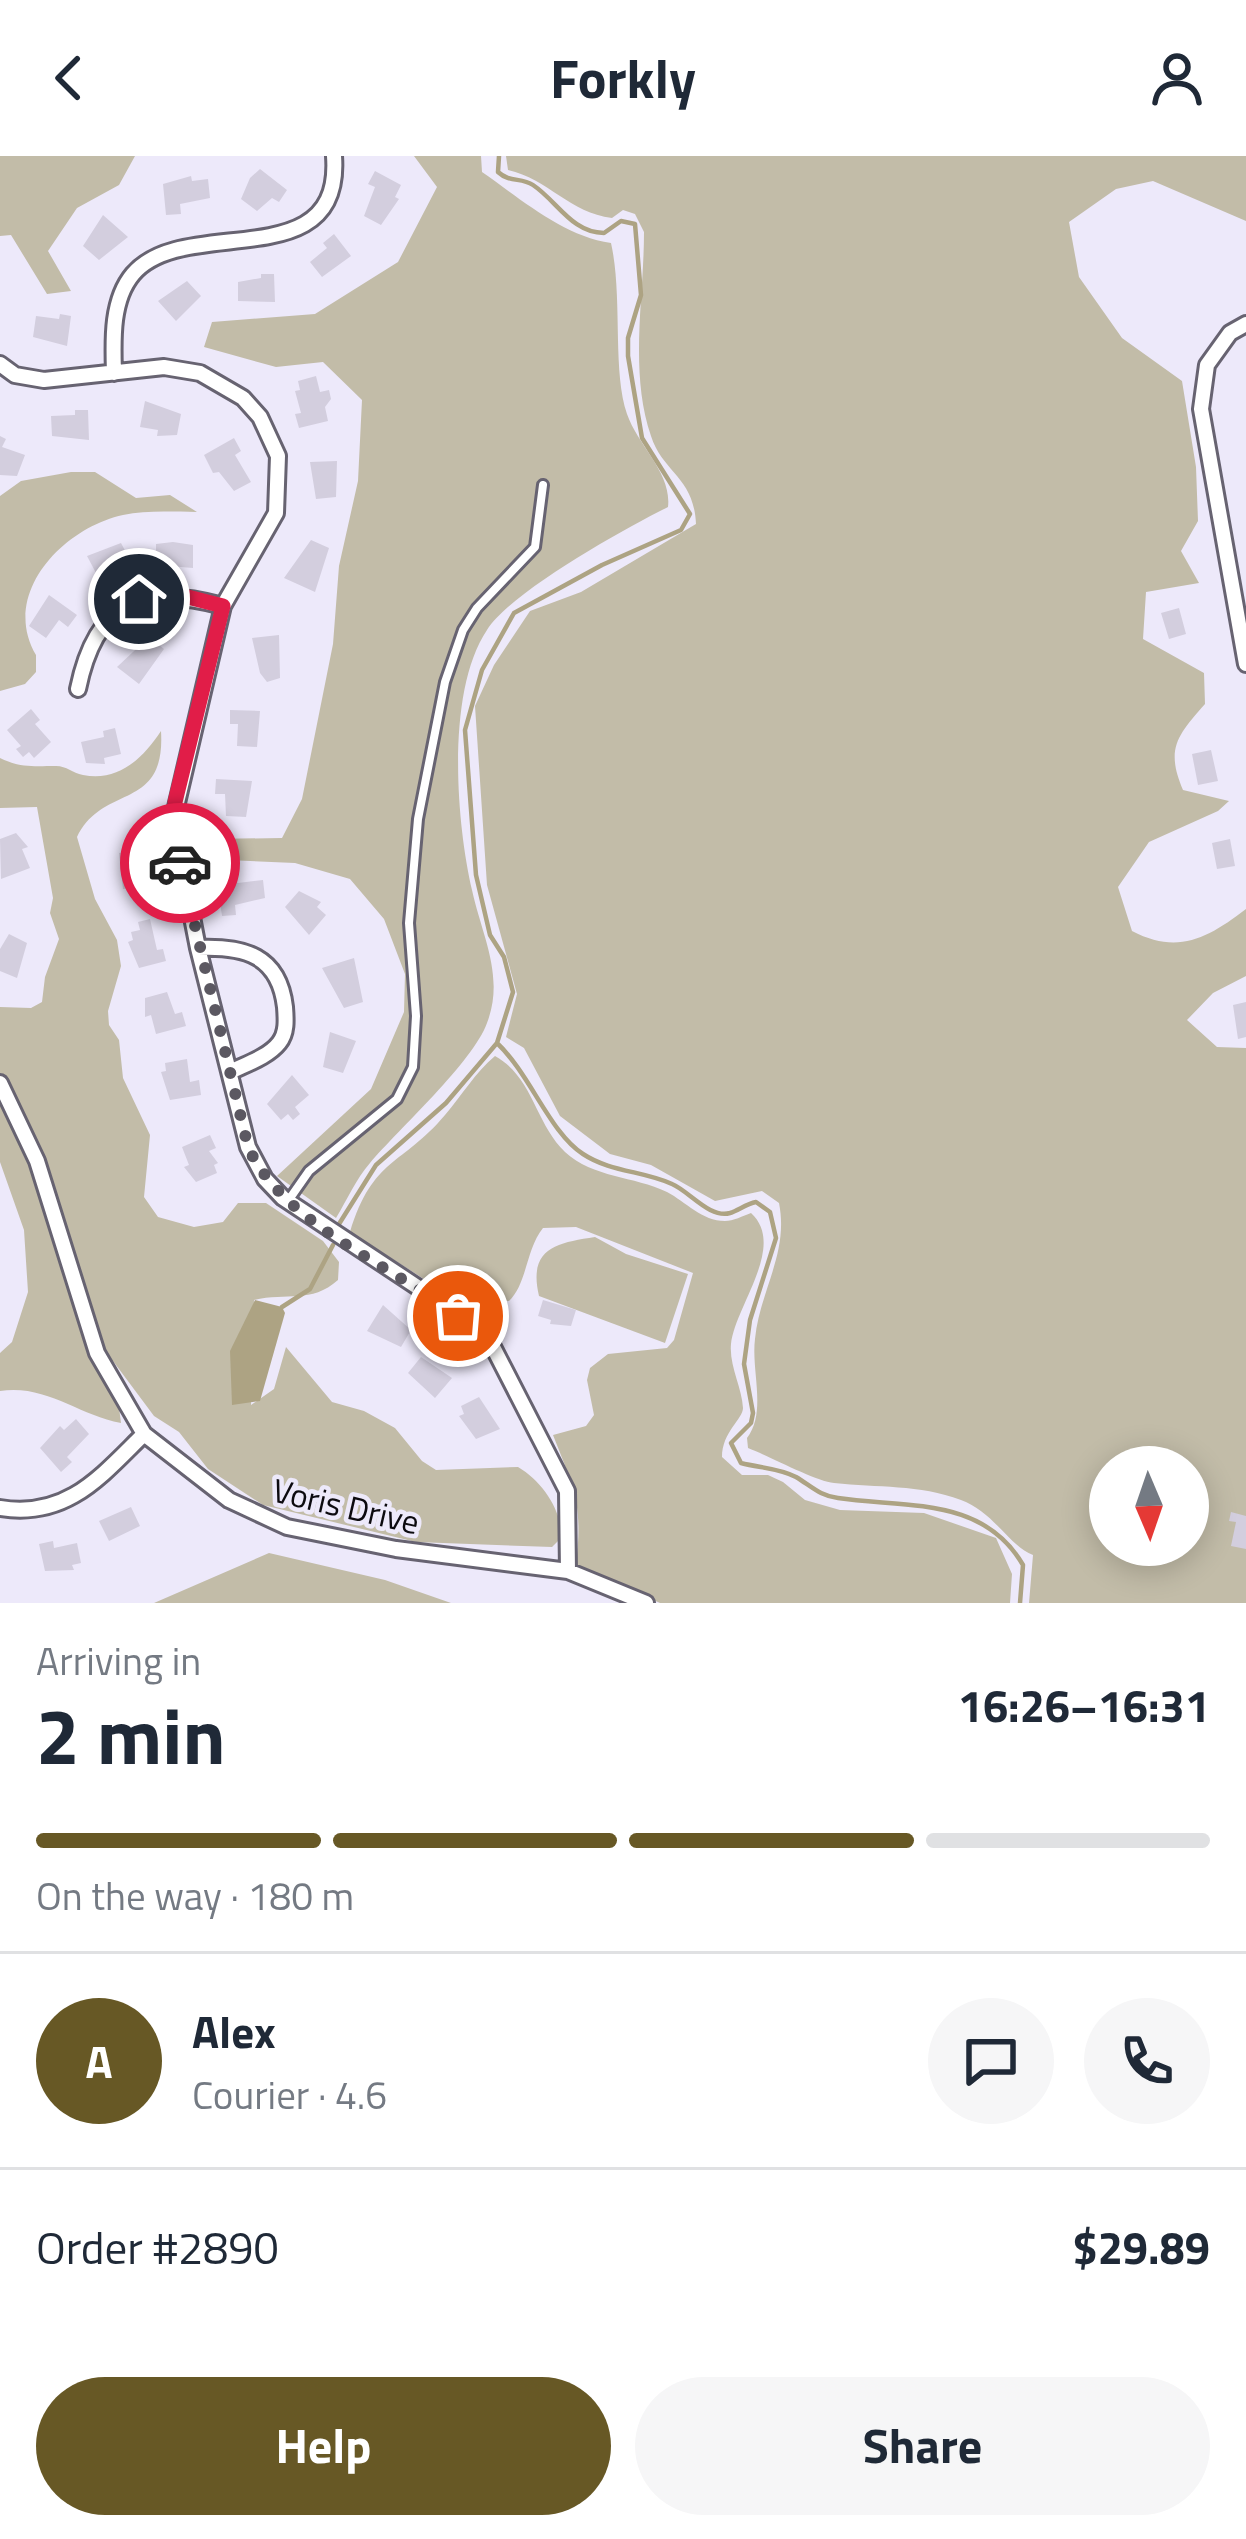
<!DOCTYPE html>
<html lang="en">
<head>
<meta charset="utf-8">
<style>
	body { margin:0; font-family:"Titillium Web",sans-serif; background:#f6f6f7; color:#1f2937; height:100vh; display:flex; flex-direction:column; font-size:45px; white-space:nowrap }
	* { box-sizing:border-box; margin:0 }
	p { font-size:39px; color:#747a83 }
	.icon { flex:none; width:66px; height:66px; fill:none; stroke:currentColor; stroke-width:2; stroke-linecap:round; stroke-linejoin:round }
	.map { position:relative; height:1447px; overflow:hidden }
	.details { display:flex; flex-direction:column; background:#fff; flex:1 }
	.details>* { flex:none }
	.needle { width:78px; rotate:178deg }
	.tools { position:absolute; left:1089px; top:1290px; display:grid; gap:24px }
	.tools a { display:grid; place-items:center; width:120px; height:120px; border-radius:50%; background:#fff; box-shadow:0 6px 30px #0003; font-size:60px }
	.pin { position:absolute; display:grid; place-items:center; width:102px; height:102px; color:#fff; margin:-51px; border:6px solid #fff; border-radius:50%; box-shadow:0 3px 12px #0007 }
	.courier { position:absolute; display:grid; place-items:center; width:120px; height:120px; margin:-60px; border:9px solid #e11d48; border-radius:50%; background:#fff; color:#222; box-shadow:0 3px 15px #0007 }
	.summary em { font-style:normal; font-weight:700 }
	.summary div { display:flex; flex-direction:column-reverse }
	.summary { display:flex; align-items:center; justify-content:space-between; height:204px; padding:0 36px }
	h1 { font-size:78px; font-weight:700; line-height:90px }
	.bar { display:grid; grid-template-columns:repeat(4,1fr); gap:18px 12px; align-content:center; height:144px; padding:0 36px }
	.bar i { height:15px; border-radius:9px; background:#e0e1e3 }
	.bar .on { background:#675825 }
	.bar p { grid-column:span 4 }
	.line { display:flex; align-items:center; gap:30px; padding:0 36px; border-top:3px solid #e0e1e3 }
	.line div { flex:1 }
	.round { display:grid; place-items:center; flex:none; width:126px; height:126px; border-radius:63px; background:#f6f6f7 }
	.action { display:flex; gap:24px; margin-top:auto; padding:24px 36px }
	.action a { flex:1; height:138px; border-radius:72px; background:#675825; color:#fff; font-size:48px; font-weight:700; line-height:138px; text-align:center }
	.action a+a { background:#f6f6f7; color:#1f2937 }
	header { display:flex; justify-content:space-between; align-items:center; height:156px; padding:0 36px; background:#fff; font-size:54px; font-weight:700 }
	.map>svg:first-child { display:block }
	.green { fill:#c2bca8; fill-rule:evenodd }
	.water { fill:#ada383 }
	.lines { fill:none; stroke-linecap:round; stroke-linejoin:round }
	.stream { stroke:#ada383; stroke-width:4.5 }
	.building { fill:#d3cede }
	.service-casing { stroke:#676371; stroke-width:14 }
	.minor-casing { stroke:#676371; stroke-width:20 }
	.service { stroke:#fff; stroke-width:8 }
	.minor { stroke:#fff; stroke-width:14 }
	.done { stroke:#5b5861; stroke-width:12; stroke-dasharray:0 21.6 }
	.route { stroke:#e11d48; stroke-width:15 }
	.labels { text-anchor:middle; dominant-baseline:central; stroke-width:9; stroke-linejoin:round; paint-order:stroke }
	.street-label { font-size:33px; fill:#0c0a0f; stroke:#ede9fa }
</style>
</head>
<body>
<header><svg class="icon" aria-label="back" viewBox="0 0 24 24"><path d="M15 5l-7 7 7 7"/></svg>Forkly<svg class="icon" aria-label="person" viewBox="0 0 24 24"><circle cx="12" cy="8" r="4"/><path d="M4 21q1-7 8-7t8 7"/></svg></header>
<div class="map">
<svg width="1246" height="1447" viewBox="0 0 1246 1447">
	<rect width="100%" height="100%" fill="#ede9fa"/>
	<path class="green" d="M0,0H135L119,29L77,52L48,95L71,135L47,138L11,79L0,80Z
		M414,0H481L482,16C521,43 563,80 611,87C623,140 612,214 627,258C638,290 672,317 668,351C624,373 512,435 487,474C446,535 456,665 472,734C482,780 505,820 487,867C473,906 399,973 370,1007C356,1023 347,1044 336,1062L277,1020L371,933L404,856L405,818L384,763L350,723L295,707L204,703L210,683L282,682L302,643L333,488L339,410L358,325L362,244L323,206L276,211L204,191L212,166L315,158L398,106L437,31Z
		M506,0H1246V65L1153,25L1116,33L1069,66L1079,121L1122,182L1182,225L1196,311L1198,365L1181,395L1199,427L1146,436L1143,483L1204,517L1205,548C1178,579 1165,592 1183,634L1229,645L1218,655L1149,686L1118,731L1132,775C1178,799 1208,782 1246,753V820L1213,837L1187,864L1217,891L1246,892V1447H1029L1033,1399C1010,1391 994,1356 961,1344C919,1328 878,1332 834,1327C815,1325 769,1300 748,1292L747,1282C767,1256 751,1215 755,1183C760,1134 789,1097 779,1047L762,1035L715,1045L651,1009L610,998L560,960L524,892L506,881L517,838L487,729L475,550L494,509L530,455L581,436L696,368C694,321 663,317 651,280C629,215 644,143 644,76L635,58L623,54L612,62C570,57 548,23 508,14ZM1110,1311H1188V1389H1110Z
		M71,316H95L136,342L170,339L197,356C173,356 146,354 123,359C63,372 0,438 36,499V516L25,528L0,535V340L21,325Z
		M161,575C166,656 103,627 77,681L95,743L117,784L121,810L108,855L109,869L119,884L123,922L150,979L144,1041L158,1061L194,1071L223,1066L238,1047H266L323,1085L339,1106L338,1124C311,1148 287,1136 254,1144L251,1249L274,1233L286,1191L332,1246L364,1255L395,1272L422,1305L436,1314L518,1311C542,1325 561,1353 562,1381L552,1391L416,1386L263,1349L208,1313L179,1276L154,1260L113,1205L121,1267C78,1259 46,1228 0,1235V1197L12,1186L28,1136L24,1074L0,1006V851L31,852L42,846L45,821L59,783L50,757L53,742L37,651L0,652V602C20,612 34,610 56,610C67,610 72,617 83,619C119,626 143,602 161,575Z
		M495,900C533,921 535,967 565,996C593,1022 634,1020 667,1036C686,1046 702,1065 725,1065C733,1065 743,1060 751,1057C787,1090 735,1150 731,1188C729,1210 742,1231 743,1252C743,1263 722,1276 722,1301L742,1319H768L783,1326L805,1344L840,1354L924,1357L996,1382L1012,1418L1010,1447H660L576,1409C583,1348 575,1335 553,1279L586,1270L594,1259L587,1224L590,1212L608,1198L667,1192L674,1184L693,1117L576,1071L543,1072C526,1093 527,1128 509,1145L460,1146L350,1076C373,1001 402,1010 445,959C462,939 475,917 495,900Z
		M595,1081L626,1098L688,1118L665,1187L539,1140C528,1093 555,1087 595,1081Z
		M269,1397L385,1424L451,1447H154Z"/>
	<path class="water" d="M255,1144L282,1151L285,1157L260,1245L232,1249L230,1195Z"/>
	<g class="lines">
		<path class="stream" d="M499,0L498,16C510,27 521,21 533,29C557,45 572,77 604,77L621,65L635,68L641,139L628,182V200L642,282L690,358L681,374L602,409L514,457L482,514L465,574L476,719L490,779L504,801L513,836L497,887C530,918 550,977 583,998C610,1016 644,1015 672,1028C689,1035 710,1063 730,1057C739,1054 746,1048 756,1046L770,1056L776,1082L750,1164L744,1208L753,1257L751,1267L731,1287L741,1307C760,1312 779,1312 796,1321C811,1330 820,1340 838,1342C906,1352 983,1340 1023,1409L1020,1447
			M339,1068L376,1009L446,947L497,887
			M282,1151L310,1133L333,1089"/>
	</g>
	<path class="building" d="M260,13L287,34L279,46L272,42L257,55L241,43L250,22Z
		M375,15L401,29L395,41L399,43L381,69L364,60L375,31L368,28Z
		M191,20L192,25L208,23L210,42L180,48L181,58L166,59L163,28Z
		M103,59L128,81L99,104L83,90Z
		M334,78L351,100L322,121L310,106L327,92L323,87Z
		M261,118H274L275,146L238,145V126L261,122Z
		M187,125L201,140L176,165L158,145Z
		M60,158L71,160L67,190L33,181L36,160L59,163Z
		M316,220L320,236L329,234L331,243L325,251L328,265L299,272L295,258L301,257L295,235L300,234L298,225Z
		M145,245L181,258L177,279L157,280L158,274L140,271Z
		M75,254H88L89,284L52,280L51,260L75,259Z
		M0,280L6,283L2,291L25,299L17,320L0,319Z
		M234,282L241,295L235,299L251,326L234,335L219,316L213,317L204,299Z
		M337,305L336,341L316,343L310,306Z
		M311,384L329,392L315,436L284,422Z
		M173,386L193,389V412L156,409V388Z
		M121,387L130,404L110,415L116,425L104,432L87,400Z
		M49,439L77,459L68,471L59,464L46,482L29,470Z
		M1179,452L1186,478L1169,483L1161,457Z
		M279,479L280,522L267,526L260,517L252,482Z
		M149,481L164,493L139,528L117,511Z
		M31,553L40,564L35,568L51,586L34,602L29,596L23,601L16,593L21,590L7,574Z
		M230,554L260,555L257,591L237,590L238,568H230Z
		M115,572L121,598L104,602L105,608L86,607L81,586L104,581L103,575Z
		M1211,594L1218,625L1198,629L1192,598Z
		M216,623L252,625L246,661L226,660L225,638H215Z
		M16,677L28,691L22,693L30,712L1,723L0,683Z
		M1230,683L1235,710L1217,713L1212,687Z
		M145,694L144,731L123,733L119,697Z
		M232,723L238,727L263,724L265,742L235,749L236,759L222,760L217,725Z
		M299,735L321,746L317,751L326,759L309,779L285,751Z
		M150,763L157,794L163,793L166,805L139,812L128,786L133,784L131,776L140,774L138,766Z
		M9,778L27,787L17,822L0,815V793Z
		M354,802L363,846L344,852L322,812Z
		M167,836L175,858L182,856L186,870L156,878L151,859L145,861V842Z
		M1246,846V881L1238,883L1233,849Z
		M330,876L356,885L343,917L323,911Z
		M187,903L190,926L199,924L201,939L170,944L161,916L166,915L165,907Z
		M292,919L309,939L295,951L300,958L293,964L288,958L281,964L267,948Z
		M210,979L216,992L209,995L218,1007L214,1009L217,1017L196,1026L184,1011L189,1009L182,991Z
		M543,1144L576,1154L571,1170L550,1168L551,1164L538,1160Z
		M383,1149L411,1174L401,1191L367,1175Z
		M421,1201L452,1222L435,1242L408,1217Z
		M479,1241L500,1273L476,1283L459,1260L464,1258L461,1250Z
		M76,1263L89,1278L67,1301L72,1306L61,1316L40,1292L60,1270L64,1274Z
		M131,1351L140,1370L109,1385L99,1365Z
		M1231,1356L1246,1360V1393L1231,1390L1236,1366L1229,1365Z
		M53,1385L54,1392L77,1387L81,1407L72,1409L74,1414L45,1415L39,1388Z"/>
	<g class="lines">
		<defs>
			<path id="service" d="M288,1045L309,1015L397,943L413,911L416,860L409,767L418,663L445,526L463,474L477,452L535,391L543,329"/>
			<path id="minor" d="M1246,168L1230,177L1207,209L1201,253L1246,508
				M0,208L15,219L44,224L164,211L200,217L243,242L260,261L278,300L276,357L223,450L173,664L198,792L248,991L265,1023L283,1042L437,1144L492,1189L567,1335L568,1415
				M114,217C113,185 111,144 133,118C185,57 343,123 334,0
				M78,533C96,445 141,428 223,450
				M198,792C244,790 279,799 285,851C286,864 287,877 279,887C268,901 246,908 230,916
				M0,927L37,1005L97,1197L144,1278L229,1344L287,1371L396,1393L568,1415L646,1447
				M0,1352C67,1363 101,1320 144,1278"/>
		</defs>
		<use href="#service" class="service-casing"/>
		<use href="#minor" class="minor-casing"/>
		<use href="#service" class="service"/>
		<use href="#minor" class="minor"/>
	</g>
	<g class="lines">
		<path class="done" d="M180,707L248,991C284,1069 391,1109 458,1160"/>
		<path class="route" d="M139,443L172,437L223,450L175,646L180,707"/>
	</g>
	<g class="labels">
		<g class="street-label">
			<text transform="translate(346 1350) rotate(13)">Voris Drive</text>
		</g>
	</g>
</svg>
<div class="tools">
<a><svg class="needle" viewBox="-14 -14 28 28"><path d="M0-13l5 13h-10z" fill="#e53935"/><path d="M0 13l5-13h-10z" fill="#747a83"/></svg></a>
</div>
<div class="pin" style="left:458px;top:1160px;background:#ea580c"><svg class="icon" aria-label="bag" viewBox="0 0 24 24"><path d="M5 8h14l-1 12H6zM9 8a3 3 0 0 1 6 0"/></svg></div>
<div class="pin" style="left:139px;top:443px;background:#1f2937"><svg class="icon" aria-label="home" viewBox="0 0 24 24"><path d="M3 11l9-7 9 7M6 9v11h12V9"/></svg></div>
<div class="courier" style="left:180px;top:707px"><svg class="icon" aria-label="car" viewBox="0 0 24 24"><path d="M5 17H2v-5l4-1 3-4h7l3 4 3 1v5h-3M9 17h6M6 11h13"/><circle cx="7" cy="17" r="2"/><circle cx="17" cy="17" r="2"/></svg></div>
</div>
<section class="details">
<div class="summary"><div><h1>2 min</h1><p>Arriving in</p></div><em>16:26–16:31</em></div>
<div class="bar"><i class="on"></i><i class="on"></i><i class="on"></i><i></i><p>On the way · 180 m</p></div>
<div class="line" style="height:216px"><b class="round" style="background:#675825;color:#fff">A</b><div><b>Alex</b><p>Courier · 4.6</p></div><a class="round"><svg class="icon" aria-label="chat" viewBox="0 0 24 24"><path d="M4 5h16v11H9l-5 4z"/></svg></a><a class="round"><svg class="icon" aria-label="phone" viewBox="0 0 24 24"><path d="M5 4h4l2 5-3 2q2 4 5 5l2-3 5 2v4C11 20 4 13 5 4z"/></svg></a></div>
<div class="line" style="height:156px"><div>Order #2890</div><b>$29.89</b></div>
<div class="action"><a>Help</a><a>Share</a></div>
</section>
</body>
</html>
